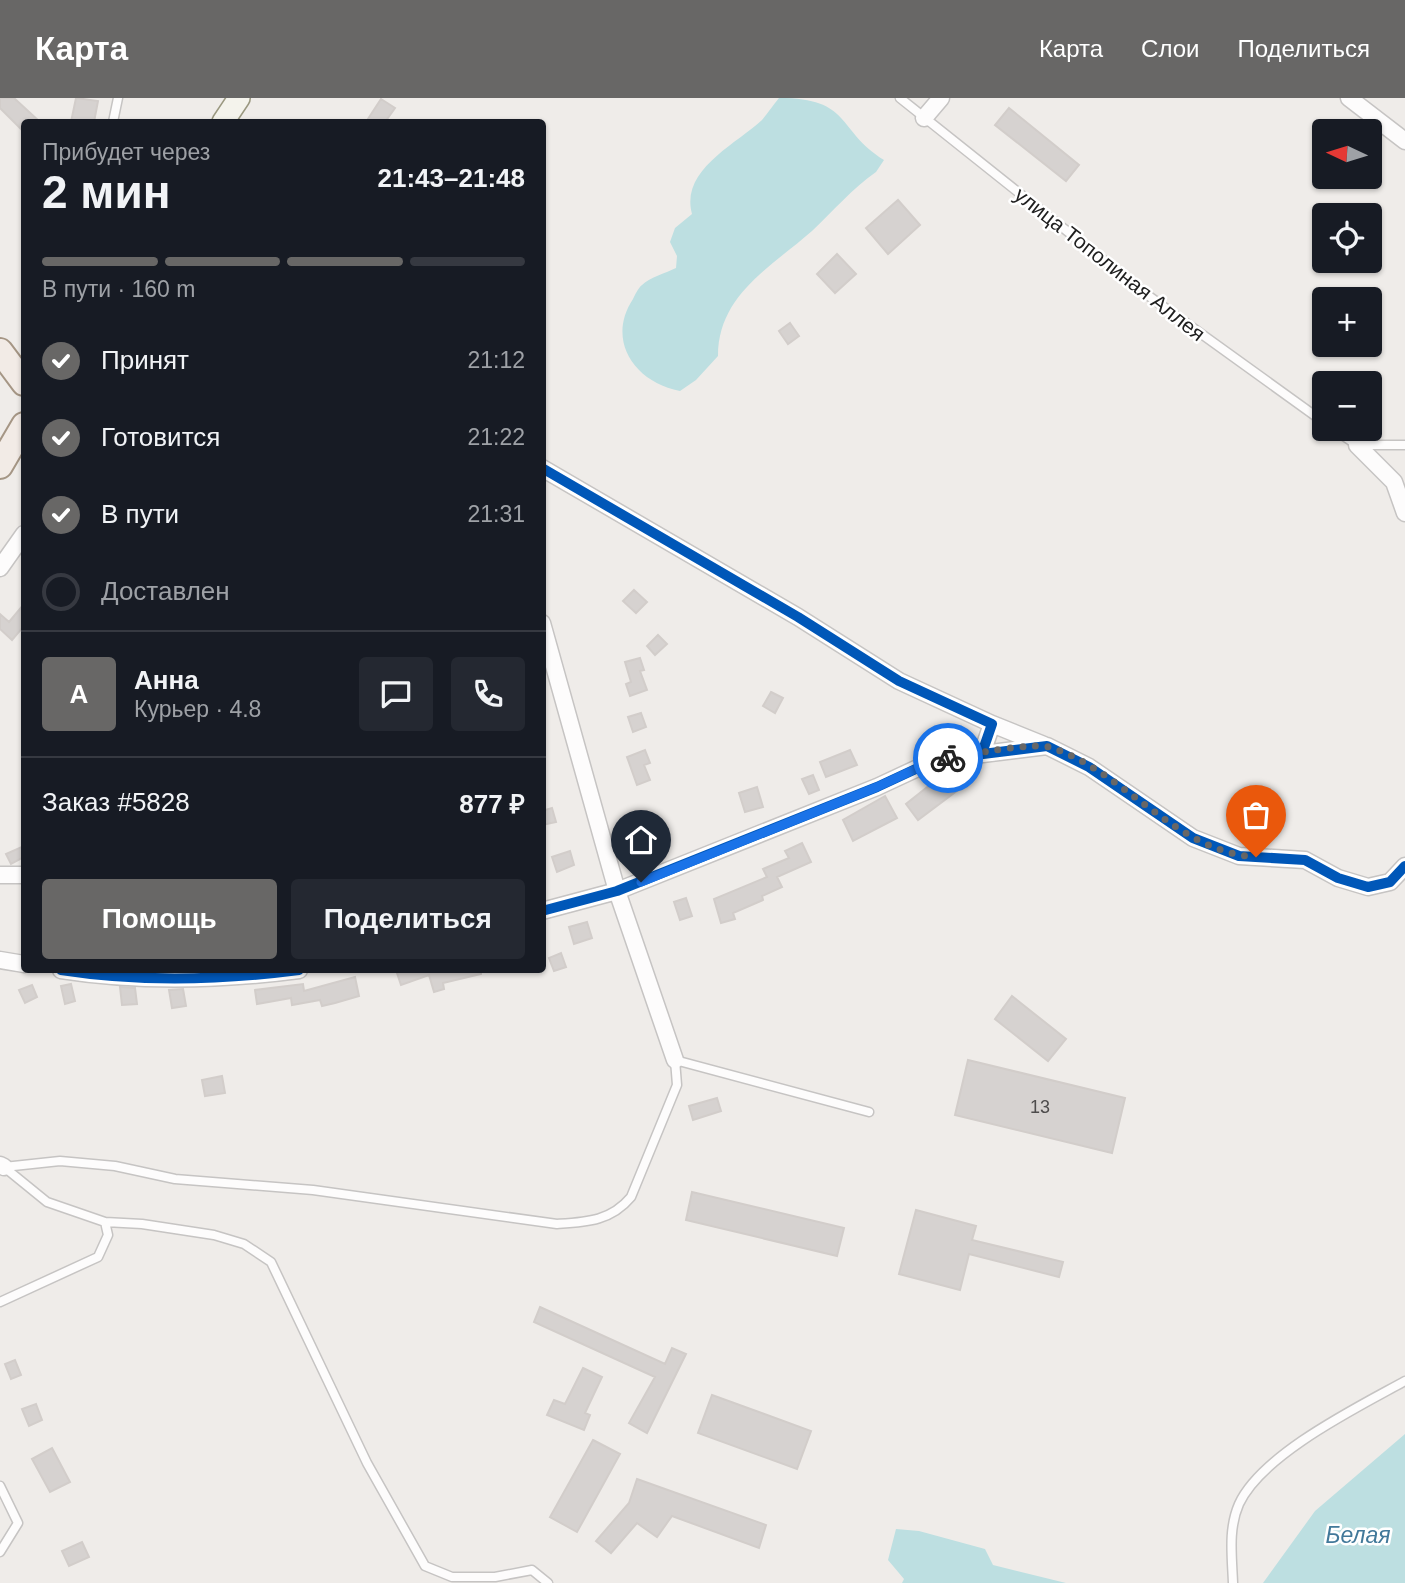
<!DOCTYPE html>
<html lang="ru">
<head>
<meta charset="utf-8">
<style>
	body { margin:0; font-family:Arial,sans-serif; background:#242831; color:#f1f3f6; height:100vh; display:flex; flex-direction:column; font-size:26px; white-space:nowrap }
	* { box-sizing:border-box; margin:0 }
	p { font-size:23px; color:#9ea1a6 }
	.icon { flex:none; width:38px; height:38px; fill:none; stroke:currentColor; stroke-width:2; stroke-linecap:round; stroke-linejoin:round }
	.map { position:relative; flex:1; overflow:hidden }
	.panel { position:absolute; left:21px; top:21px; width:525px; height:854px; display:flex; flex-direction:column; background:#171b24; border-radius:7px; box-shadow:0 2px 5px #0004 }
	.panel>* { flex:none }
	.needle { width:46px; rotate:274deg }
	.fabs { position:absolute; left:1312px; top:21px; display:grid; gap:14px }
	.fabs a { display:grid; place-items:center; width:70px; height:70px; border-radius:7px; background:#171b24; box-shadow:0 2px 5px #0004; font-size:35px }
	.pin { position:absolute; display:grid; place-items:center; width:60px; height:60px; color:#fff; margin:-72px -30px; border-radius:50% 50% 50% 0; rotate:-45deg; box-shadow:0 0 7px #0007 }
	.pin .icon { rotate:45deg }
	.courier { position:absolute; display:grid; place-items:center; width:70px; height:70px; margin:-35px; border:5px solid #1a73e8; border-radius:50%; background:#fff; color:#222; box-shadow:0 2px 9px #0007 }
	.overview em { font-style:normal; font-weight:800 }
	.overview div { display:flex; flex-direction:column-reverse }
	.overview { display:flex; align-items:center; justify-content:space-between; height:119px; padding:0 21px }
	h1 { font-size:46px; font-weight:800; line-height:52px }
	.bar { display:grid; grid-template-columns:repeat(4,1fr); gap:10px 7px; align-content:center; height:84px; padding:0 21px }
	.bar i { height:9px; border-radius:5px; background:#363941 }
	.bar .current { background:#686766 }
	.bar p { grid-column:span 4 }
	.line { display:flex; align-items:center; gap:18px; padding:0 21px; border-top:2px solid #363941 }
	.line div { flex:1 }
	.round { display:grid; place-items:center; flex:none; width:74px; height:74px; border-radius:7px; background:#242831 }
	ol { padding:0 21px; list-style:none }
	li { display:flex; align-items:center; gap:21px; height:77px }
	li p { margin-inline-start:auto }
	li .icon { padding:7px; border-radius:50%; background:#686766; color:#fff; stroke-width:4 }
	li:last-child { color:#9ea1a6 }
	li i { width:38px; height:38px; border:4px solid #363941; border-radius:50% }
	.cta { display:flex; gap:14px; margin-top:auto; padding:14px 21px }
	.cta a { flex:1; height:80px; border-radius:7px; background:#686766; color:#fff; font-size:28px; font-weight:800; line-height:80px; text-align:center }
	.cta a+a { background:#242831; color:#f1f3f6 }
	header { display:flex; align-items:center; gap:42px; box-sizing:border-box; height:98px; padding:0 35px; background:#686766; color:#fff }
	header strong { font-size:33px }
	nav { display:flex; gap:38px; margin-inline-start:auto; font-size:24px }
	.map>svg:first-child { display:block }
	.water { fill:#bddfe1 }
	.building { fill:#d6d2d0; stroke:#d2cdca; stroke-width:2 }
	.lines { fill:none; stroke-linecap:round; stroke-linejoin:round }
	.lane-casing { stroke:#c6c4c3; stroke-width:11 }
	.street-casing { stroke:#c6c4c3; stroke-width:19 }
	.secondary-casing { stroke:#9a9880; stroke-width:24 }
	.primary-casing { stroke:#a59685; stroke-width:28 }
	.lane { stroke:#fdfcfc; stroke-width:8 }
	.street { stroke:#fdfcfc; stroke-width:16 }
	.secondary { stroke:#f4f3ec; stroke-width:21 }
	.primary { stroke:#f2ebe6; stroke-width:24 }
	.cycleway-casing { stroke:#fff; stroke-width:15 }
	.cycleway { stroke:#0057b8; stroke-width:10 }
	.done { stroke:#686766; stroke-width:7; stroke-dasharray:0 12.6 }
	.route { stroke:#1a73e8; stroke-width:9 }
	.labels { text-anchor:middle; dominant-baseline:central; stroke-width:5; stroke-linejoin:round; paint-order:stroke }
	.number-label { font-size:18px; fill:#4e4c4c }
	.street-label { font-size:21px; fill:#202020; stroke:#fff }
	.water-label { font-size:23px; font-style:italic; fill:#42799a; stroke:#fff }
</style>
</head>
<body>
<header>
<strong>Карта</strong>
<nav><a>Карта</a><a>Слои</a><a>Поделиться</a></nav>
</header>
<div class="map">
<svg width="1405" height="1485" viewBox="0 0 1405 1485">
	<rect width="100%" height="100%" fill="#efece9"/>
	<path class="water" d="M779,0C852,0 836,32 884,62L876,74C852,91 833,113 812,133C771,169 718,197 718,258L696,282L680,293C634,284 606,242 633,201C635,197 638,190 642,187C650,179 666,175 676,170L677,158L670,144L675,130L692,116C680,72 735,47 762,22C768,15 773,7 779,0Z
		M1405,1336V1485H1263L1315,1413Z
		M896,1431L919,1433L985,1451L993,1467L1066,1485H902L904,1481L888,1462Z"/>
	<path class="building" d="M0,0H14L40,24H24V34L0,10Z
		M76,0L98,3L94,24H71Z
		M381,1L395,10L385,24H366Z
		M1009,10L1079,67L1066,83L995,27Z
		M898,102L920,127L888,156L866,130Z
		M837,156L856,176L835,195L817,176Z
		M790,225L799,238L788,246L779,233Z
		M634,492L647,504L636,515L623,503Z
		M24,506V528L12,542L0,531V516L9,524Z
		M658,537L667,546L655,557L647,548Z
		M640,560L644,572L640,573L647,592L630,598L626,586L631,584L625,564Z
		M771,594L783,600L775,615L763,608Z
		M641,615L646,629L633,634L628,619Z
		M645,652L650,665L644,667L650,682L637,687L627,659Z
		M850,652L857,667L826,679L820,664Z
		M945,675L958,692L918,722L906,706Z
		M813,677L819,692L809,696L802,681Z
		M757,689L763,709L745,714L739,695Z
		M885,698L897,720L853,743L843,722Z
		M552,710L556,724L542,727V713Z
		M655,729L662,745L651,749L644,733Z
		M802,745L811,764L777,779L782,789L762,798L763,802L733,815L735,821L721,825L714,801L767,779L763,771L789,760L785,753Z
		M24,748V759L11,766L6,756Z
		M570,753L574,767L557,774L552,759Z
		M686,800L692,818L680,822L674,804Z
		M587,824L592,840L574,846L569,829Z
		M561,855L566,869L554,873L549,860Z
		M396,872H481V876L443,885L444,891L434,894L429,877L401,887Z
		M355,879L359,898L335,905L322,908L320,902L292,907L291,900L257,906L255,892L303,886L304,893Z
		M71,886L75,903L65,906L61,888Z
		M32,887L37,899L25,905L19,892Z
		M120,889L135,890L137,906L122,907Z
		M183,891L186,908L172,910L169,892Z
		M1012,898L1066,941L1048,963L995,921Z
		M968,962L1125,1000L1112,1055L955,1017Z
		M222,978L225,995L205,998L202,982Z
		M717,1000L721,1013L693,1022L689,1008Z
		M692,1094L844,1130L837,1158L686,1122Z
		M916,1112L976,1128L972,1142L1063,1164L1059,1179L969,1156L960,1192L899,1176Z
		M540,1209L665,1266L672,1250L686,1256L647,1335L629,1325L655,1279L534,1224Z
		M15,1262L21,1277L11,1281L5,1266Z
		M583,1270L602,1279L585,1315L590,1317L584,1332L547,1317L554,1302L565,1306Z
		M712,1297L811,1333L797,1371L698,1335Z
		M36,1306L42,1322L29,1328L22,1311Z
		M593,1342L620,1356L577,1434L550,1419Z
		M52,1350L70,1384L50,1394L32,1361Z
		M637,1381L766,1427L759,1450L672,1418L657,1439L637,1425L611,1455L596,1443L629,1405Z
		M82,1444L89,1459L69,1468L62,1453Z"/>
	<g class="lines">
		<defs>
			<path id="lane" d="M900,0L1146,196L1325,325
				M113,24L118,0
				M1333,331L1357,347H1405
				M4,1069L60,1063L115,1068L175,1081L313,1092L557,1126C587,1124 611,1123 631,1099L677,987L675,962L869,1014
				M4,1069L47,1104L105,1124L142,1126L214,1137L244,1146L271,1164L367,1365L425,1468L452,1479H495L532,1472L548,1485
				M0,1204L98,1159L108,1137L105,1124
				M0,1388L18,1425L0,1454
				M1233,1485C1232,1458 1228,1431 1239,1406C1262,1356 1358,1309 1405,1283"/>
			<path id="street" d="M1349,0L1405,43
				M924,20L941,0
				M1357,347L1394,384L1405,415
				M542,370L798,519L899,583L992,626L982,655
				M0,470L24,436
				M542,525L617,793L675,962
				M992,626L1044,647
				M0,777H24
				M542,813L617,793L877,689L935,662L1047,648L1089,669L1193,740L1239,758L1305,762L1338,780L1368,789L1390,784L1405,768
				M0,862L24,866
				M61,872C138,884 222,882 299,872
				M0,1067L4,1069"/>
			<path id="secondary" d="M223,24L239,0"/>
			<path id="primary" d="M0,253L24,285
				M0,368L24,327"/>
		</defs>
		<use href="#lane" class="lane-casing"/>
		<use href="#street" class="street-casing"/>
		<use href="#secondary" class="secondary-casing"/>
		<use href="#primary" class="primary-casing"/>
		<use href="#lane" class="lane"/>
		<use href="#street" class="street"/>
		<use href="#secondary" class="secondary"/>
		<use href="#primary" class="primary"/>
		<defs>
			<path id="cycleway" d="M542,370L798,519L899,583L992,626L982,655
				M542,813L617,793L877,689L935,662L1047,648L1089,669L1193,740L1239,758L1305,762L1338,780L1368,789L1390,784L1405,768
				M61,872C138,884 222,882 299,872"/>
		</defs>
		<use href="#cycleway" class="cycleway-casing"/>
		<use href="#cycleway" class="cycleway"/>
	</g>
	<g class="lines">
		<path class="done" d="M948,660C968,657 1033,644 1049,649C1124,672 1175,754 1256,759"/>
		<path class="route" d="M641,784L877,689L935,662L948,660"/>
	</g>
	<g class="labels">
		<g class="number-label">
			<text x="1040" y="1009">13</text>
		</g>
		<g class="street-label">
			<text transform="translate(1110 166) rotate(38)">улица Тополиная Аллея</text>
		</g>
		<g class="water-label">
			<text x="1358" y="1437">Белая</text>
		</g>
	</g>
</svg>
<div class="fabs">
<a><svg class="needle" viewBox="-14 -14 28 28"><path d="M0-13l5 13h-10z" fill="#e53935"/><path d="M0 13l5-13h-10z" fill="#9ea1a6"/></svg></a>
<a><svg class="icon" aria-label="locate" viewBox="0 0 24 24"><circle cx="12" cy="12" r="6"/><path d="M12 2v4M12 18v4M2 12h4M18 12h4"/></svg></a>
<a>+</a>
<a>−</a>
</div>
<div class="pin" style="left:1256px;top:759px;background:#ea580c"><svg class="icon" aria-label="bag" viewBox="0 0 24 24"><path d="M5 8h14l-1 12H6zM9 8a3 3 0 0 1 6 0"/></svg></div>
<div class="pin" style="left:641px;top:784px;background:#1f2937"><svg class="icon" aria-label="home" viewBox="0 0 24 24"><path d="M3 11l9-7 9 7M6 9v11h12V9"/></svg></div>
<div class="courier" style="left:948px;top:660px"><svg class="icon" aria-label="bike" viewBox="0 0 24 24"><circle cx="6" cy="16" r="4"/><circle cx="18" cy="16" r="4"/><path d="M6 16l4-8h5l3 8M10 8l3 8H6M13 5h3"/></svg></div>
<section class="panel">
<div class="overview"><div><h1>2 мин</h1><p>Прибудет через</p></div><em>21:43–21:48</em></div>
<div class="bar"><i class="current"></i><i class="current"></i><i class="current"></i><i></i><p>В пути · 160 m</p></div>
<ol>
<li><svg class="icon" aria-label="check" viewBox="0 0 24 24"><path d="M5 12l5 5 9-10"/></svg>Принят<p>21:12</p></li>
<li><svg class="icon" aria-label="check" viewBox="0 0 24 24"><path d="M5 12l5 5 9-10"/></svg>Готовится<p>21:22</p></li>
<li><svg class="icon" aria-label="check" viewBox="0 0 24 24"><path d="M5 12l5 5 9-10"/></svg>В пути<p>21:31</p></li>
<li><i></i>Доставлен</li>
</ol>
<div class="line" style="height:126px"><b class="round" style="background:#686766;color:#fff">А</b><div><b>Анна</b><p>Курьер · 4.8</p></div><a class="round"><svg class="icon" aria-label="chat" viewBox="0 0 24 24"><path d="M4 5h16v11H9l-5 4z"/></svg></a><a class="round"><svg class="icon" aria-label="phone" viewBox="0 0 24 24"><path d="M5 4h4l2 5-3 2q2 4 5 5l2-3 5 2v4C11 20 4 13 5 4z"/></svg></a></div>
<div class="line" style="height:91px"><div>Заказ #5828</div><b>877 ₽</b></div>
<div class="cta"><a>Помощь</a><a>Поделиться</a></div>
</section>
</div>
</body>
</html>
